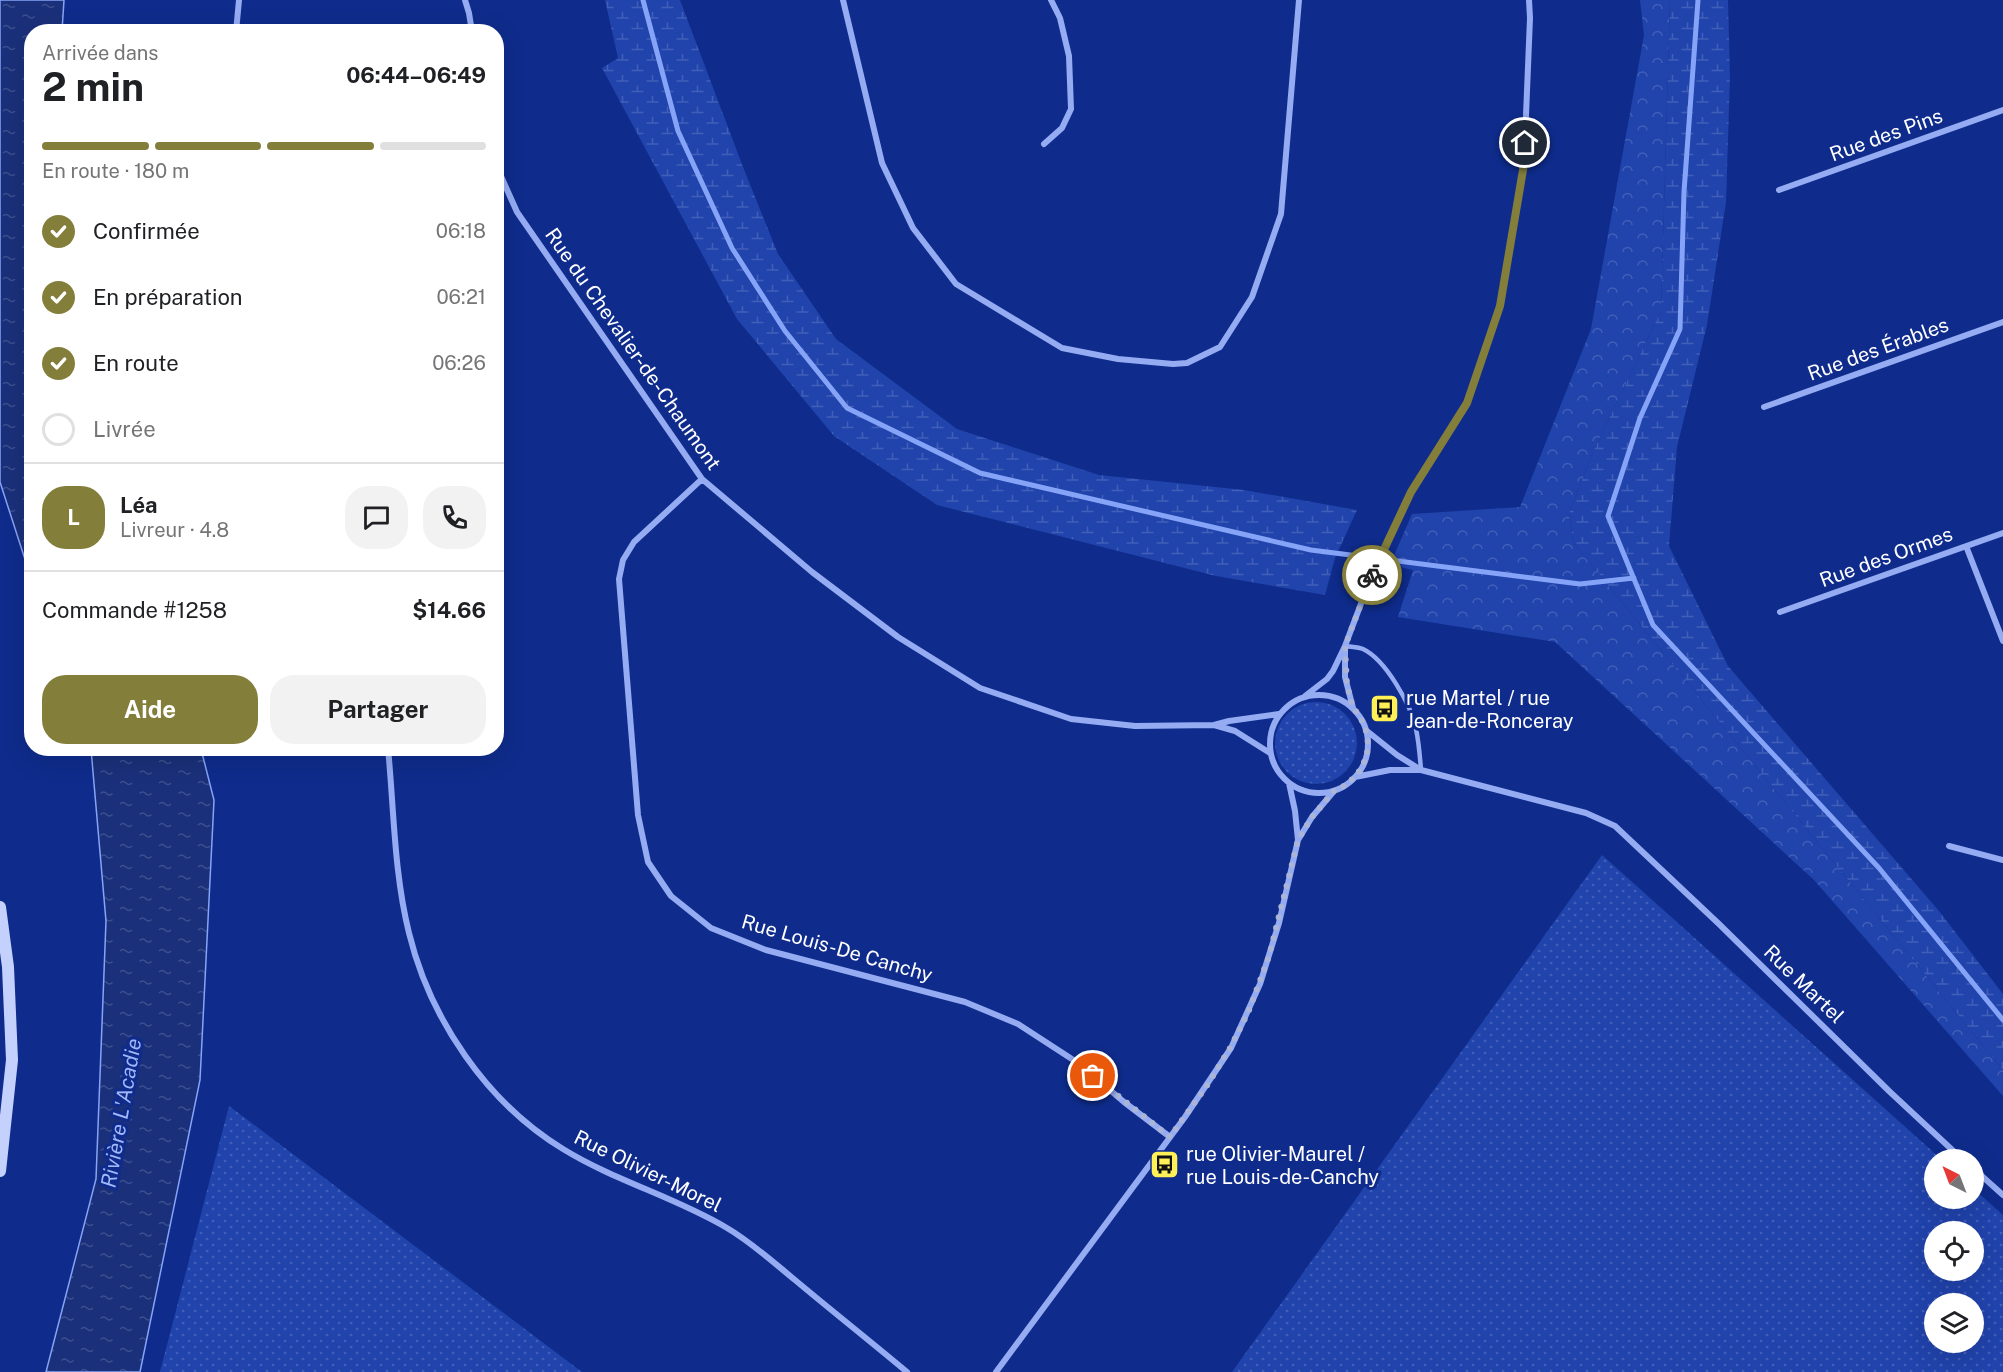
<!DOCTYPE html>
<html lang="fr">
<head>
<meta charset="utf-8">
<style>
	body { margin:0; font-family:"Public Sans",sans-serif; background:#f2f2f2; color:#202124; height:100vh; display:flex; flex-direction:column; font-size:22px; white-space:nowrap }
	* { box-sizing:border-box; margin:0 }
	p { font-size:20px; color:#757577 }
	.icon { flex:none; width:33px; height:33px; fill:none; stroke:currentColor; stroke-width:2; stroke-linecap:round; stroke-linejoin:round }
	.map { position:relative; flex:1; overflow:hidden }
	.details { position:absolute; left:24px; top:24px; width:480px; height:732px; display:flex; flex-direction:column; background:#fff; border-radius:24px; box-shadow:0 6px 24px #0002 }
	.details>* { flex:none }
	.needle { width:39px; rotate:318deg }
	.buttons { position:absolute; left:1924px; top:1149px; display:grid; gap:12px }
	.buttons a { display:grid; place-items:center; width:60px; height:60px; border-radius:50%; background:#fff; box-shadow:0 6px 24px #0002; font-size:30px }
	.pin { position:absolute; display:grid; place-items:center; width:51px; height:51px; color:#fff; margin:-26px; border:3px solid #fff; border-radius:50%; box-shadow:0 2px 6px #0007 }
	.courier { position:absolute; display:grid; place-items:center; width:60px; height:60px; margin:-30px; border:4px solid #847e3b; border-radius:50%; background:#fff; color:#222; box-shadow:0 2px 8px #0007 }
	.headline em { font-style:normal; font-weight:700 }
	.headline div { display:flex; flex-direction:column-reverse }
	.headline { display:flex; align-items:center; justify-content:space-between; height:102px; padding:0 18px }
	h1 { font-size:39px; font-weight:700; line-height:45px }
	.bar { display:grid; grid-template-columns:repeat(4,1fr); gap:9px 6px; align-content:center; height:72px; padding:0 18px }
	.bar i { height:8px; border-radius:4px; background:#e0e0e0 }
	.bar .current { background:#847e3b }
	.bar p { grid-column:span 4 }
	.line { display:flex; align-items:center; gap:15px; padding:0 18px; border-top:2px solid #e0e0e0 }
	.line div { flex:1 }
	.round { display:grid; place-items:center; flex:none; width:63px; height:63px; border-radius:24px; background:#f2f2f2 }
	ol { padding:0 18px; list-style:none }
	li { display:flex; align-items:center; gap:18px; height:66px }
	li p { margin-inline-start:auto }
	li .icon { padding:6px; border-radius:50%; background:#847e3b; color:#fff; stroke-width:4 }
	li:last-child { color:#757577 }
	li i { width:33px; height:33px; border:3px solid #e0e0e0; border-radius:50% }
	.primary-button { display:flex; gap:12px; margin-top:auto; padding:12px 18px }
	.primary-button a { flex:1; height:69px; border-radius:24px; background:#847e3b; color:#fff; font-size:24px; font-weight:700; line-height:69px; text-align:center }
	.primary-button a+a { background:#f2f2f2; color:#202124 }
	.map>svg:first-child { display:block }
	.grass { fill:url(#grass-dots); fill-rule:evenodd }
	.forest { fill:url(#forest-crowns) }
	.wetland { fill:url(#wetland-marsh) }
	.water { fill:url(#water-ripples); stroke:#86a4f7; stroke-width:1.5 }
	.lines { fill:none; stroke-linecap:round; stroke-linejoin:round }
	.stream { stroke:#86a4f7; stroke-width:5 }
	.lane { stroke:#95acf3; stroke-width:4.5 }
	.street { stroke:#95acf3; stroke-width:6 }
	.secondary { stroke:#c4d1fd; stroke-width:12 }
	.done { stroke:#abb5d7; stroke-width:6; stroke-dasharray:0 10.8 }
	.route { stroke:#847e3b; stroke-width:8 }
	.labels { text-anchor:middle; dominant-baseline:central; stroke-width:6; stroke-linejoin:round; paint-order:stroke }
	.street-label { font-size:20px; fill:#fff; stroke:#0f2c8c }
	.poi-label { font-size:20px; fill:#fff; stroke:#0f2c8c; text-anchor:start }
	.water-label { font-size:21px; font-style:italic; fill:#a1b7fa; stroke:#0f2c8c }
</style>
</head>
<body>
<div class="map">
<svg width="2003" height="1372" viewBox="0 0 2003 1372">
	<defs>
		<pattern id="grass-dots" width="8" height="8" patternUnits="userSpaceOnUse" patternTransform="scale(1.5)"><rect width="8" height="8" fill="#2043ac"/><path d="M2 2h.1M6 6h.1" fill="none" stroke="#415fb8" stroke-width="1.8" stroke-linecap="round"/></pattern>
		<pattern id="forest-crowns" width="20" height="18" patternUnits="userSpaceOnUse" patternTransform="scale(1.5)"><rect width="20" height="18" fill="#2043ac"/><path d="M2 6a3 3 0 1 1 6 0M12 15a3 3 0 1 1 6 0" fill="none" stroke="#415fb8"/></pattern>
		<pattern id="wetland-marsh" width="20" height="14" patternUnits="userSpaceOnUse" patternTransform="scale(1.5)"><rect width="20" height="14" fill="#2043ac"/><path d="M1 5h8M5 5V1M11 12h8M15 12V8" fill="none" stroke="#415fb8"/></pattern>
		<pattern id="water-ripples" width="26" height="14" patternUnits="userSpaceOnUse" patternTransform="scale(1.5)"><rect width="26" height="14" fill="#1a307a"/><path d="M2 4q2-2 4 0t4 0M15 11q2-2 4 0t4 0" fill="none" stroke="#3c4f8e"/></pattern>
	</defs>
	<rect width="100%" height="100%" fill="#0f2c8c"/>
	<path class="grass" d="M1275 743a41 41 0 1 1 82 0a41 41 0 1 1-82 0Z
		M1602,855L1941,1159L1935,1160V1198H1974V1189L2003,1215V1372H1232ZM1935,1232H1974V1270H1935ZM1935,1304H1974V1342H1935Z
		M229,1106L582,1372H160Z"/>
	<path class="forest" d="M1640,0H1670L1661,311L1593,452L1569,513L1573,542L2003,1070V1096L1814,880L1555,642L1398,617L1413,570L1390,565L1412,514L1520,507L1591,329L1644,35Z"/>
	<path class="wetland" d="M605,0H680L743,167L778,254L836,339L957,429L1099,475L1244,490L1357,510L1335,558L1325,595L1216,576L937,505L834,436L737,319L602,68L618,58Z
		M1670,0H1728L1730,76L1726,202L1707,325L1677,447L1669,546L1728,666L1939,911L2003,994V1070L1573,542L1569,513L1593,452L1661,311Z"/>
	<path class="water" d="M0,0H64L62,31L32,32L31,578L0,482Z
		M91,749H201L214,800L200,1080L140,1372H46L96,1179L106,921Z"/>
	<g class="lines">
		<path class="stream" d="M643,0L678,131L732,248L785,331L847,408L980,473L1311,550L1580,584L1634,578
			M1698,0L1684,192L1680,329L1640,418L1608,516L1653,625L1879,868L2003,1020"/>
		<path class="lane" d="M1345,646C1350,647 1358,647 1363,649C1386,660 1411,705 1416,729C1419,743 1420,757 1421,770"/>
		<path class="street" d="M465,0L469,13L472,32
			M843,0L882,163L913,228L956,284L1062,348L1118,359L1173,364L1187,363L1220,347L1252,297L1281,214L1299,0
			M236,32L239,0
			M1044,144L1062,128L1071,109L1069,56L1060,18L1051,0
			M496,165L517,212L702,479L812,572L898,637L980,688L1071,719L1135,726L1214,725L1229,721L1279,714
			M1779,190L2003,110
			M1764,407L2003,322
			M702,479L634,542L623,560L619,579L638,815L648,862L671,896L711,928L766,950L965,1002L1018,1024L1078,1063L1124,1102L1170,1137
			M1966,546L2003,641
			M1780,612L2003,533
			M1345,650V677L1353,708
			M1270 744a49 49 0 1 1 98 0a49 49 0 1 1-98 0Z
			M1305,696L1327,679L1333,671L1345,646L1373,572L1411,492L1467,403L1500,306L1524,164L1530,18L1529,0
			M1214,725L1235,731L1270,753
			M1367,731L1397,755L1421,770
			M388,748C394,810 394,873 409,933C430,1019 487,1103 563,1149C615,1181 675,1197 727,1228C751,1242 773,1262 795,1280C832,1311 870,1341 907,1372
			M1355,777L1390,770H1421L1586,813L1615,826L1719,924L1889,1091L1963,1160
			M1289,783L1295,811L1298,840
			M1949,846L2003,860
			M1974,1169L2003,1195
			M996,1372L1185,1117L1231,1048L1260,984L1279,923L1298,840L1312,817L1334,791"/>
		<path class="secondary" d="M0,907L8,967L12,1060L0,1171"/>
	</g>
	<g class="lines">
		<path class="done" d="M1093,1076L1170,1137L1208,1084L1230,1048L1248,1013L1269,956L1298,840L1312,817L1334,791L1344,786L1355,777L1362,767L1367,755L1368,743L1366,731L1360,716L1353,708L1347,685L1345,646L1372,575"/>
		<path class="route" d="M1372,575L1411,492L1467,403L1500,306L1524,164L1525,143"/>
	</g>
	<defs>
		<symbol id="bus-square" viewBox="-11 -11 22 22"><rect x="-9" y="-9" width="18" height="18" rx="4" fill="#fff057" stroke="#0f2c8c"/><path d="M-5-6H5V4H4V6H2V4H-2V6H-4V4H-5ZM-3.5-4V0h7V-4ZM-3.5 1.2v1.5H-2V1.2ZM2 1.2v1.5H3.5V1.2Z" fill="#111"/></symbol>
	</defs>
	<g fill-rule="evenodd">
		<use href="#bus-square" x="1368" y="692" width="33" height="33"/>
		<use href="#bus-square" x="1148" y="1148" width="33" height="33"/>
	</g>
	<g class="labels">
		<g class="street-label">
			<text transform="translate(1886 135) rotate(-20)">Rue des Pins</text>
			<text transform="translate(633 349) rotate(55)">Rue du Chevalier-de-Chaumont</text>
			<text transform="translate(1878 349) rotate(-20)">Rue des Érables</text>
			<text transform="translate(1886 557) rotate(-20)">Rue des Ormes</text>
			<text transform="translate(837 948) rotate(16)">Rue Louis-De Canchy</text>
			<text transform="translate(1804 984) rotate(44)">Rue Martel</text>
			<text transform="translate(648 1171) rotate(26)">Rue Olivier-Morel</text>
		</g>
		<g class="poi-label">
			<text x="1406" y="698">rue Martel / rue<tspan x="1406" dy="23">Jean-de-Ronceray</tspan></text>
			<text x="1186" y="1154">rue Olivier-Maurel /<tspan x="1186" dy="23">rue Louis-de-Canchy</tspan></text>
		</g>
		<g class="water-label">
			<text transform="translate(121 1113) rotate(-80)">Rivière L'Acadie</text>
		</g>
	</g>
</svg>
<div class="buttons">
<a><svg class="needle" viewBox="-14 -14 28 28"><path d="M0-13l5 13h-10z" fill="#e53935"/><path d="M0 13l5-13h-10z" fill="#757577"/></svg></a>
<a><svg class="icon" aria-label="locate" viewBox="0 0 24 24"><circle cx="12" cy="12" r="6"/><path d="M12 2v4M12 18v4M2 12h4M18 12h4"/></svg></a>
<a><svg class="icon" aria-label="layers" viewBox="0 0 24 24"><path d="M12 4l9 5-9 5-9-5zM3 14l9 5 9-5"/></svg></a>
</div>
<div class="pin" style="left:1093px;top:1076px;background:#ea580c"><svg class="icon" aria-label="bag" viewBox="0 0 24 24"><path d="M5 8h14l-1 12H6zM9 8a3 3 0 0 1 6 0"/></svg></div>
<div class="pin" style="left:1525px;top:143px;background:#1f2937"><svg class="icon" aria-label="home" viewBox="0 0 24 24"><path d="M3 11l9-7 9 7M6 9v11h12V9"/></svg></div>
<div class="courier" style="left:1372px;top:575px"><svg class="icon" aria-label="bike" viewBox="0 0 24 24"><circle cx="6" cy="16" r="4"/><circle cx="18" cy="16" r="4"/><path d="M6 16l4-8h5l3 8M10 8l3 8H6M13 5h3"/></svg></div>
<section class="details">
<div class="headline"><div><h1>2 min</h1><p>Arrivée dans</p></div><em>06:44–06:49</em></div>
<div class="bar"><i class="current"></i><i class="current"></i><i class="current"></i><i></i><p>En route · 180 m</p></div>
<ol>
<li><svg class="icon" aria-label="check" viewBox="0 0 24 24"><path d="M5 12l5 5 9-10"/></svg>Confirmée<p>06:18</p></li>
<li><svg class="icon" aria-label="check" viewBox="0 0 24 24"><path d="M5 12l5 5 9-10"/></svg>En préparation<p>06:21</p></li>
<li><svg class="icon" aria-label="check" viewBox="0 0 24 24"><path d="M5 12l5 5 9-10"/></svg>En route<p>06:26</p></li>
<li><i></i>Livrée</li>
</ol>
<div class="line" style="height:108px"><b class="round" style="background:#847e3b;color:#fff">L</b><div><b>Léa</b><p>Livreur · 4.8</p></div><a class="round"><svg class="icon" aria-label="chat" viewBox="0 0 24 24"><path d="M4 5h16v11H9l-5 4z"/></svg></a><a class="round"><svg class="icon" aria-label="phone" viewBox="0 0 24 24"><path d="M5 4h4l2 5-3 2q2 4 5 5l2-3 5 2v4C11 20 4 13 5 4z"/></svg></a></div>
<div class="line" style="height:78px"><div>Commande #1258</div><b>$14.66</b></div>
<div class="primary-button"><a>Aide</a><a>Partager</a></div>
</section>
</div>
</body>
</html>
